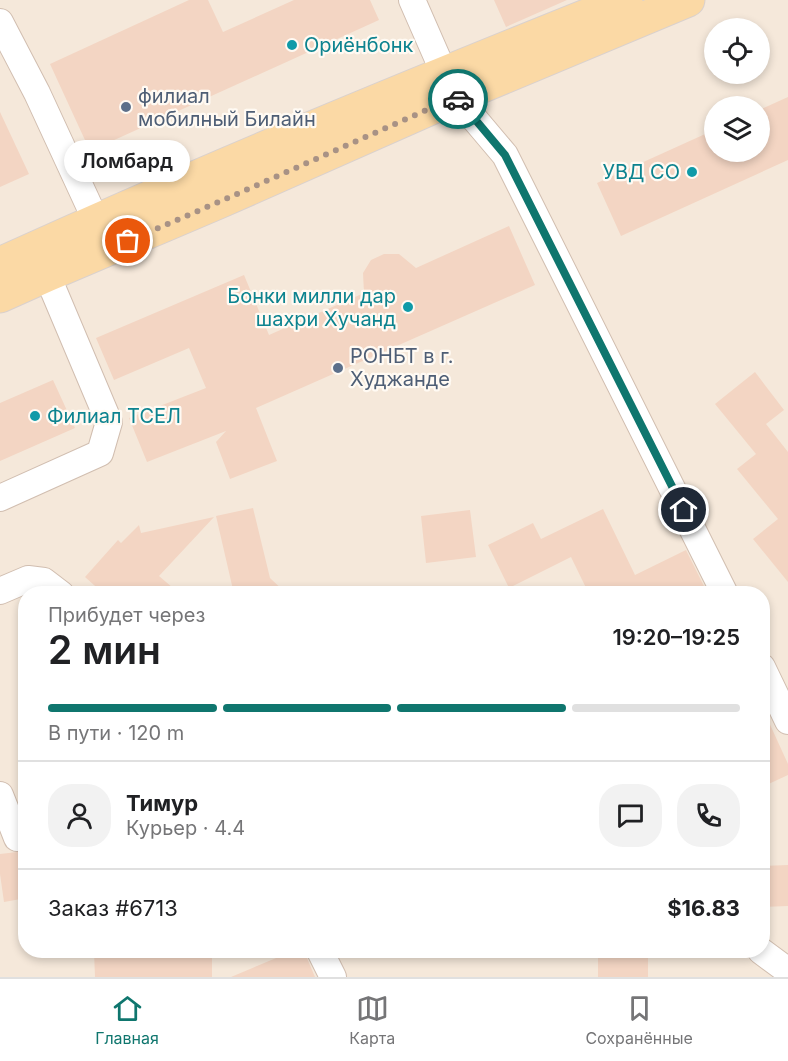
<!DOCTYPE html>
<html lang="ru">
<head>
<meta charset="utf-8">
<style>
	body { margin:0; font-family:Inter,sans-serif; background:#f2f2f2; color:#202124; height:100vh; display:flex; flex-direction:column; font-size:22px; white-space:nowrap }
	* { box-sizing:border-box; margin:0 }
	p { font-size:20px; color:#757577 }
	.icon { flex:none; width:33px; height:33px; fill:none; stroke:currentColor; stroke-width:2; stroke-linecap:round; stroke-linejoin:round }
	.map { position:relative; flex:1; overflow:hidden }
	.panel { position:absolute; left:18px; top:586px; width:752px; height:372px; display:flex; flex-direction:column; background:#fff; border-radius:24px; box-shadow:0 3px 9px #0003 }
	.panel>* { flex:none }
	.buttons { position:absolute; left:704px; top:18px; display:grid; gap:12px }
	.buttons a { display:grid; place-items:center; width:66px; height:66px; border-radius:50%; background:#fff; box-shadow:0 3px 9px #0003; font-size:30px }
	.pin { position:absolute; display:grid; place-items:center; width:51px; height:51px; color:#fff; margin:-26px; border:3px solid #fff; border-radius:50%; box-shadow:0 2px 6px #0007 }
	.courier { position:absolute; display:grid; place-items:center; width:60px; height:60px; margin:-30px; border:4px solid #0f766e; border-radius:50%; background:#fff; color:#222; box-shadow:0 2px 8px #0007 }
	.bubble { position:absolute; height:42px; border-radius:21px; background:#fff; box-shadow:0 3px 9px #0003; font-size:20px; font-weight:600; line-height:42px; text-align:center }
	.head em { font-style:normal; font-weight:600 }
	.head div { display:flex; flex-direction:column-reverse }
	.head { display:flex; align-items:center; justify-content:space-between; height:102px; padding:0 30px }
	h1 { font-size:39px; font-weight:600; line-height:45px }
	.bar { display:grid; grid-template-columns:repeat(4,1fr); gap:9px 6px; align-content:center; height:72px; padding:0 30px }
	.bar i { height:8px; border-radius:4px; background:#e0e0e0 }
	.bar .active { background:#0f766e }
	.bar p { grid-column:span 4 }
	.line { display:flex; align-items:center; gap:15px; padding:0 30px; border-top:2px solid #e0e0e0 }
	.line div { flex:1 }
	.round { display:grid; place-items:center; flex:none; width:63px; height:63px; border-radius:24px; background:#f2f2f2 }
	.menu { display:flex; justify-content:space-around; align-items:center; height:84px; border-top:2px solid #e0e0e0; background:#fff; font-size:16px; color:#757577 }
	.menu a { display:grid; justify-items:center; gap:3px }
	.menu .active { color:#0f766e }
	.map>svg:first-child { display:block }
	.residential { fill:#f5e8da; fill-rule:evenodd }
	.building { fill:#f3d5c3 }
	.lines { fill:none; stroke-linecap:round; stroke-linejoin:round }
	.street-casing { stroke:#d1beb0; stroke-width:28 }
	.primary-casing { stroke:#dad1cd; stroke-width:35 }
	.street { stroke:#fff; stroke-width:26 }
	.primary { stroke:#fbd9a5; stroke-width:33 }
	.done { stroke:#a89285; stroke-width:6; stroke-dasharray:0 10.8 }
	.route { stroke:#0f766e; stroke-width:8 }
	.culture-dot { fill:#0f9aa8; stroke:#fffaf3; stroke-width:2 }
	.service-dot { fill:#5c6f8a; stroke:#fffaf3; stroke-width:2 }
	.labels { text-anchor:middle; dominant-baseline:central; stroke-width:4.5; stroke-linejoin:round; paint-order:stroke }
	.culture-label { font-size:20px; fill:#0d838f; stroke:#fffaf3; text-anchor:start }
	.service-label { font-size:20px; fill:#4e5e75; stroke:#fffaf3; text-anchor:start }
</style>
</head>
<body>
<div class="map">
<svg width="788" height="977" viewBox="0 0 788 977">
	<rect width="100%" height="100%" fill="#fdf6ec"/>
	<path class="residential" d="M0,0H788V977H0ZM714,28H759V74H714ZM714,106H759V152H714ZM26,594H762V951H26Z"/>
	<path class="building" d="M189,0H208L223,32L294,0H370L379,20L90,151L50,64Z
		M494,0H567L506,27Z
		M788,97V160L621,236L597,183L714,130V152H759V110Z
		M0,112L29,174L0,187Z
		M509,226L535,285L256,408L277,461L230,479L216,442L226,431L147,462L129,418L206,388L189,348L114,380L96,338L244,275L269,335L364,293L363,273L371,260L384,254H399L416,268Z
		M755,372L784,410L766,424L788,452V582L753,539L778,519L737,469L756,454L715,404Z
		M53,380L75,428L0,461V403Z
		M253,508L270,578L287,594H234L216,516Z
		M603,509L635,575L686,550L708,594H589L571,557L509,588L488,545L533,523L541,539Z
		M470,510L476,557L426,563L421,516Z
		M214,517L159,576L180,594H104L85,577L118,540L121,543L139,525L141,533Z
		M762,707L788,764V775L762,787Z
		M26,851V898L4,902L0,874V854Z
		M788,865V906L762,907V866Z
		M94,951H212V977H95Z
		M293,951H304L315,977H231Z
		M598,951H648V977H598Z"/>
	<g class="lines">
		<defs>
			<path id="street" d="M412,0L444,73L456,97L505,155L725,594
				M0,22L37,93L104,238
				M0,498L100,453L109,422L47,275
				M0,591L28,579L44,581L61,594
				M762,667L788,721
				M0,795L17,838L26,836
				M320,951L333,977
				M761,951L788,971"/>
			<path id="primary" d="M0,264C206,170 416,84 626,0
				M0,296L47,275L221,201L456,97L688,0"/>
		</defs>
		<use href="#street" class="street-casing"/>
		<use href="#primary" class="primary-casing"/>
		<use href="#street" class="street"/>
		<use href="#primary" class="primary"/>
	</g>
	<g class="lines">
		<path class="done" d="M128,241L221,201L456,97L458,99"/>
		<path class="route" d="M458,99L505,155L684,510"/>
	</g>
	<g class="culture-dot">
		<circle cx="292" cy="45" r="6"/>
		<circle cx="692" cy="172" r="6"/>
		<circle cx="408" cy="307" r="6"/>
		<circle cx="35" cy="416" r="6"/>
	</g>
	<g class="service-dot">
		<circle cx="126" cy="107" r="6"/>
		<circle cx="338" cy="368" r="6"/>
	</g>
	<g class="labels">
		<g class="culture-label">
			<text x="304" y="45">Ориёнбонк</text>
			<text x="680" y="172" text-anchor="end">УВД СО</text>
			<text x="396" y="296" text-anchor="end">Бонки милли дар<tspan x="396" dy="23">шахри Хучанд</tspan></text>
			<text x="47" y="416">Филиал ТСЕЛ</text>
		</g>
		<g class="service-label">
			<text x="138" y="96">филиал<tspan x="138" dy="23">мобилный Билайн</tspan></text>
			<text x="350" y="356">РОНБТ в г.<tspan x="350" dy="23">Худжанде</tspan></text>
		</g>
	</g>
</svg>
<div class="buttons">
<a><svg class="icon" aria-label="locate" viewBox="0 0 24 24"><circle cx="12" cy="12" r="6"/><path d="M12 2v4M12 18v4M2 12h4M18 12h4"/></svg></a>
<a><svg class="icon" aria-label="layers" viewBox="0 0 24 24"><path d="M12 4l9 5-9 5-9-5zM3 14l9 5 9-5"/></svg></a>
</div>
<div class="pin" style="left:128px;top:241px;background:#ea580c"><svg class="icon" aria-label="bag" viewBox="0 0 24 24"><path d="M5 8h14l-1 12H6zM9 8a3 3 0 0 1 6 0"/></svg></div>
<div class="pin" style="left:684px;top:510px;background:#1f2937"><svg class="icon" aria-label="home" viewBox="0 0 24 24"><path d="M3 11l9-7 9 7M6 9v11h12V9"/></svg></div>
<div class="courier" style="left:458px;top:99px"><svg class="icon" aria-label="car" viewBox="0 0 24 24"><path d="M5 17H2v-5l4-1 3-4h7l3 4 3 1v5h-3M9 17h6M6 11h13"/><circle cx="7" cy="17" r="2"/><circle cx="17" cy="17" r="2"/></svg></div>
<div class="bubble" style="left:64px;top:140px;width:126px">Ломбард</div>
<section class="panel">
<div class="head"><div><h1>2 мин</h1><p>Прибудет через</p></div><em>19:20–19:25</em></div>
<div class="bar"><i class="active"></i><i class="active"></i><i class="active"></i><i></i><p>В пути · 120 m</p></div>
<div class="line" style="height:108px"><a class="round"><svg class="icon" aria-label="person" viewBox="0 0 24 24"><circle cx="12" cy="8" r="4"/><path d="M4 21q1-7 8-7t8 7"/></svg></a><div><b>Тимур</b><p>Курьер · 4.4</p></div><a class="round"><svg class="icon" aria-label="chat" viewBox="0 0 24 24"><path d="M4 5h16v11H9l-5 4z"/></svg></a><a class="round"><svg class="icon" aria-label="phone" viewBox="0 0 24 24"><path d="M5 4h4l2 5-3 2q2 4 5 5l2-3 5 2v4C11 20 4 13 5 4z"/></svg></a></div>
<div class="line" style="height:78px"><div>Заказ #6713</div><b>$16.83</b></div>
</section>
</div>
<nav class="menu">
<a class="active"><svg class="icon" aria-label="home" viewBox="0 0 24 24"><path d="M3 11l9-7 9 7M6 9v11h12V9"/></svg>Главная</a>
<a><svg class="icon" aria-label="map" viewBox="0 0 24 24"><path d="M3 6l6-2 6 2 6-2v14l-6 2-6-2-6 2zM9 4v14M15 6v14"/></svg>Карта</a>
<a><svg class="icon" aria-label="saved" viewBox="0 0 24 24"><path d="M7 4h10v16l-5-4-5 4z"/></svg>Сохранённые</a>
</nav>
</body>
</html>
